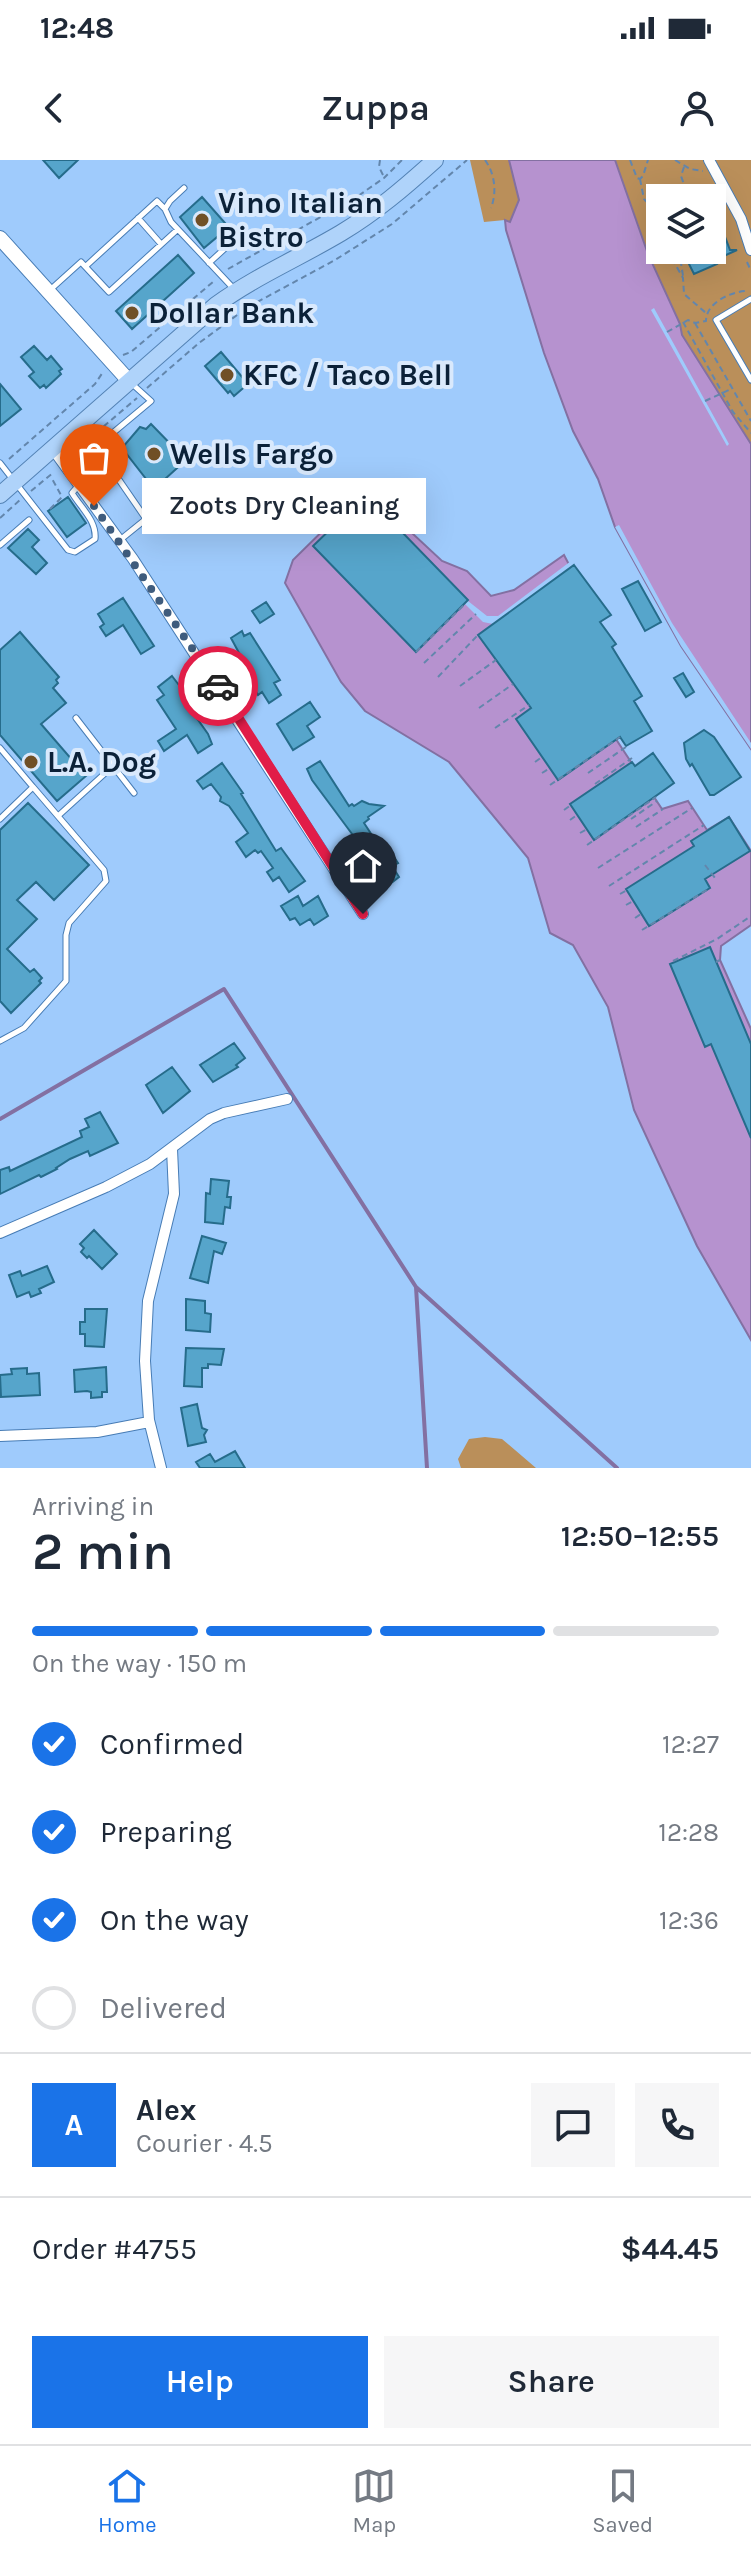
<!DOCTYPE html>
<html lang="en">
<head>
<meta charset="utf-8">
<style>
	body { margin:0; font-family:Karla,sans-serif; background:#f6f6f7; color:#1f2937; height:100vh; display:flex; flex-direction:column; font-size:30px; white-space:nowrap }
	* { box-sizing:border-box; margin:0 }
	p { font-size:26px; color:#747a83 }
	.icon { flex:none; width:44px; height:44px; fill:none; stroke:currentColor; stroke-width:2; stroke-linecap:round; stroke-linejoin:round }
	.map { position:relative; height:1308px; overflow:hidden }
	.sheet { display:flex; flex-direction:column; background:#fff; flex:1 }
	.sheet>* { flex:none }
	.buttons { position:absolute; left:646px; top:24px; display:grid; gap:16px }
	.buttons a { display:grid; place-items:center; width:80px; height:80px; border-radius:0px; background:#fff; box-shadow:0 8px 32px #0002; font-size:40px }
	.pin { position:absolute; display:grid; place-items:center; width:68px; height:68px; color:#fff; margin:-82px -34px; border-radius:50% 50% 50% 0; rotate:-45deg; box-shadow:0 0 8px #0007 }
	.pin .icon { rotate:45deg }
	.courier { position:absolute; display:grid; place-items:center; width:80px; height:80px; margin:-40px; border:6px solid #e11d48; border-radius:50%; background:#fff; color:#222; box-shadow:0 2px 10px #0007 }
	.bubble { position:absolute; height:56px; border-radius:0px; background:#fff; box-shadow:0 8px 32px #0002; font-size:26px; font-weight:600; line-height:56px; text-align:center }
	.head em { font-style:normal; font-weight:600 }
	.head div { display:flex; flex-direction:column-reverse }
	.head { display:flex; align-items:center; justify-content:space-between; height:136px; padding:0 32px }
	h1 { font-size:52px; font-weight:600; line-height:60px }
	.bar { display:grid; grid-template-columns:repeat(4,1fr); gap:12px 8px; align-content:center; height:96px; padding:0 32px }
	.bar i { height:10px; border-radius:6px; background:#e0e1e3 }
	.bar .current { background:#1a73e8 }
	.bar p { grid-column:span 4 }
	.line { display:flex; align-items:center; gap:20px; padding:0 32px; border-top:2px solid #e0e1e3 }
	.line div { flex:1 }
	.round { display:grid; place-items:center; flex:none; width:84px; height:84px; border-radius:0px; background:#f6f6f7 }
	ol { padding:0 32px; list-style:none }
	li { display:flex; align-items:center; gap:24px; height:88px }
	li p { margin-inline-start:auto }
	li .icon { padding:8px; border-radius:50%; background:#1a73e8; color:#fff; stroke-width:4 }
	li:last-child { color:#747a83 }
	li i { width:44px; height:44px; border:4px solid #e0e1e3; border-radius:50% }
	.primary-button { display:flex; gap:16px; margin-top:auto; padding:16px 32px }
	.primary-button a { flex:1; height:92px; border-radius:0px; background:#1a73e8; color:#fff; font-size:32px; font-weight:600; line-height:92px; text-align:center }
	.primary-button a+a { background:#f6f6f7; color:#1f2937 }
	.status { display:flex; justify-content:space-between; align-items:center; height:56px; padding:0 40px; background:#fff; direction:ltr }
	.status svg { height:22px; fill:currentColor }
	header { display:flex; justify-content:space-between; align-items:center; height:104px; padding:0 32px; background:#fff; font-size:36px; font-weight:600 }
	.menu { display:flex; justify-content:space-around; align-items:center; height:112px; border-top:2px solid #e0e1e3; background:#fff; font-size:22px; color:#747a83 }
	.menu a { display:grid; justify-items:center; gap:4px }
	.menu .current { color:#1a73e8 }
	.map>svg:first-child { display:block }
	.green { fill:#ba8f5a; fill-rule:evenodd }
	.water { fill:#b692cf; stroke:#8370a2; stroke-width:2 }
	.pier { fill:#9fcbfc }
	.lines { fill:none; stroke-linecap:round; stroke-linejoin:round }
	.stream { stroke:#8370a2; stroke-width:4 }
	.building { fill:#56a5cb; stroke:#266c8b; stroke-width:2 }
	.lane-casing { stroke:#477cb5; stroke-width:7 }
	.street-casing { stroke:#477cb5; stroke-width:12 }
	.secondary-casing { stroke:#477cb5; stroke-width:16 }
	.primary-casing { stroke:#5382b4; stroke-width:18 }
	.path { stroke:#6386ac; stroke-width:2; stroke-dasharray:6 4; stroke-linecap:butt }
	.lane { stroke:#fff; stroke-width:5 }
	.street { stroke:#fff; stroke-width:10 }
	.secondary { stroke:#fff; stroke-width:14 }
	.primary { stroke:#afd3fa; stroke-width:16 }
	.done { stroke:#3f5c7d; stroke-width:8; stroke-dasharray:0 14.4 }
	.route { stroke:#e11d48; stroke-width:10 }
	.poi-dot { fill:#705026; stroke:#d9e9fc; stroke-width:3 }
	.labels { text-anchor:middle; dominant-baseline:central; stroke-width:8; stroke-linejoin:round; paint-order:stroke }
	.poi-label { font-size:30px; font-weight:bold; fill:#0b2138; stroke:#d9e9fc; text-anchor:start }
</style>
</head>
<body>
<div class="status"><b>12:48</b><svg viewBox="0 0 49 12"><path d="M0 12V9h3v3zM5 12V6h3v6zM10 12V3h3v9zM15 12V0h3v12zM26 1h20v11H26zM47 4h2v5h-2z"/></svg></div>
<header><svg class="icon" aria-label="back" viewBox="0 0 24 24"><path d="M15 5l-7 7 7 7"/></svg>Zuppa<svg class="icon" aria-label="person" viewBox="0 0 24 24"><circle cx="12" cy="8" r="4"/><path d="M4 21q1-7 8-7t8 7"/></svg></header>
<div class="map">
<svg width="751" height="1308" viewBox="0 0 751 1308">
	<rect width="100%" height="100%" fill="#9fcbfc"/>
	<path class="green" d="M470,0H509L519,40L510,62L505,60L484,62Z
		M615,0H751V285L682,175L680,164L648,94ZM660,38H712V90H660Z
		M485,1277L502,1279L536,1308H461L458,1299L469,1279Z"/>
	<path class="water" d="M509,0H615L648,94L680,164L682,175L751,284V589L681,486L615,367L598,319L573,271L544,193L506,70L505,60L510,62L519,40Z
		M369,333L442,401L467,411L491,436L514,430L564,395L611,485L573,514L662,649L688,641L707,670L729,657L751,691V765L721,786L720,800L751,869V1180L697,1086L634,950L608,847L573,785L550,773L528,698L449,602L365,551L341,522L285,423L293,400L353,341Z"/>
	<path class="pier" d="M654,148L729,284L727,286L651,150Z
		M619,365L672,463L751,583V589L681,486L615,367Z
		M571,401L574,405L493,464L483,462L465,444L468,441L487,456H498Z"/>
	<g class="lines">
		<path class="stream" d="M0,959L224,829L416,1127L617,1308
			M416,1127L427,1308"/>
	</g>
	<path class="building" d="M43,0H78L59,18Z
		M202,37L225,63L220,68L223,72L204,88L180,57Z
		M713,45L730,90H737L715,100L717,104L694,114L682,90H712Z
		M178,95L194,113L132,169L116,151Z
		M34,186L47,200L51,196L62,209L59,211L61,214L46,228L44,225L40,228L29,216L34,212L21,197Z
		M221,192L248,224L234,236L230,231L228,233L205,206Z
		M0,224L21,249L0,266Z
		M151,264L186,300L154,329L122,288L140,267L146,269Z
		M366,335L468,440L416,492L313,386Z
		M68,337L86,363L67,377L48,351Z
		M28,369L39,380L32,387L47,403L36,414L8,388Z
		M574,405L611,455L600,462L616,484L612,487L642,536L634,541L652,571L626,586L620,577L558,620L516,559L531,548L478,475Z
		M638,421L661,462L645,471L622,429Z
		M123,438L154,486L141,494L123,465L106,476L100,467L104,464L98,454Z
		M266,442L274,454L260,463L252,451Z
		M242,471L244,476L250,473L280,520L274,523L281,535L269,543L262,532L258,535L248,519L252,517L231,478Z
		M20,472L59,517L56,520L58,523L53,528L66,543L41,564L86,616L57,641L0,575V490Z
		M683,513L694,532L686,537L674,518Z
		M172,516L188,537L184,540L208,574L212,584L198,593L187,575L164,591L158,581L176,569L157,540L164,535L158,527Z
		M310,542L320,557L307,566L314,577L293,590L277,564Z
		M704,570L714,577L741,617L714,635H710L692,604L690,606L686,599L684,583Z
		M653,593L674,623L594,680L570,644L632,602L635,606Z
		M320,601L349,646L352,644L354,646L362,641L369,644L384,646L368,657L369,659L364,663L387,698L392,694L398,703L392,706L399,717L386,727L358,682L312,620L307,609Z
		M222,603L243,633L241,634L276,691L281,688L305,721L289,732L279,717L273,721L267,712L273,708L261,691L258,693L255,690L246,697L236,682L248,673L229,646L220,641L221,637L211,624L203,629L197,621Z
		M28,643L89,705L54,740L36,722L17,740L37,759L7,789L30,812L34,809L42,818L39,821L41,823L11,853L0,841V670Z
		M729,657L750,691L705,719L710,728L649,766L626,729L694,686L691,681Z
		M298,736L303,746L318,736L328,756L314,765L310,759L300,765L295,758L290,760L281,746Z
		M710,787L751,884V978L711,884L705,887L670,804Z
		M234,883L245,898L236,905L238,907L213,922L200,905Z
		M172,907L190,931L163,953L146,925Z
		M100,952L118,983L90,996L88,991L70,999L56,1008L57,1009L41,1017L39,1015L0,1034V1010L9,1007L10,1011L82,977L80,971L89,967L85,959Z
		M211,1019L229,1021L227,1037H231L230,1048L225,1047L223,1064L205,1062L206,1033L210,1034Z
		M94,1070L117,1094L102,1109L89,1096L87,1098L81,1092L84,1088L80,1084Z
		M202,1076L226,1083L222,1094L214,1091L208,1123L190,1118Z
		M47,1106L54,1122L39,1129L41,1133L31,1137L29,1132L17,1137L9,1115L20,1111L22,1116Z
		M186,1139L205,1141V1153L211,1154L210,1172L186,1170Z
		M85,1149H107L104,1187L85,1186V1174H80V1162H85Z
		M186,1188L224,1189L221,1205L208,1204V1208H202V1227L184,1226Z
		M106,1207L107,1232H102V1237L91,1238V1232L87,1231L75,1232L74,1210Z
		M27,1208V1214L39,1213L40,1235L1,1237L0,1215L12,1214L11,1209Z
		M197,1244L202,1268L207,1270L204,1275L206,1282L188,1286L181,1248Z
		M235,1291L245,1308H200L196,1302L210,1294L215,1302Z"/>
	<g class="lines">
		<defs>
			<path id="lane" d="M184,28L170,41L165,49L171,62L234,129
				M138,58L161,84
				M209,103L233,81
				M86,106L157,41L165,49
				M50,130L81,102L109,132L177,70
				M751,139L716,160L751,220
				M82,266L146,359L120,380
				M96,287L151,241L130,222
				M0,303L68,390L75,392L95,379C97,361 81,348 72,333L78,326
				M0,385L29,360
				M76,558L134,633
				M0,588L33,627L0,659
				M58,656L113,606
				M0,881L24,868L66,821V775L69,763L106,721L104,710L33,627"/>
			<path id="street" d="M709,0L741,59L751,90
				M52,288L133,399L363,754
				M0,1073L106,1027L150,1004L210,959L224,953L287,939
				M0,1276L97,1272L149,1262
				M161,1308L149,1260L145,1201L148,1141L174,1034L172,989"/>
			<path id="secondary" d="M0,78L129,221"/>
			<path id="primary" d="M0,335L216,145C256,116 299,98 341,73C376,52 405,27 435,0"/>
		</defs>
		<use href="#lane" class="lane-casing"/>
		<use href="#street" class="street-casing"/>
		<use href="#secondary" class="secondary-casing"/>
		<use href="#primary" class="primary-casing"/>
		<path class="path" d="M380,0L379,7L384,17
			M485,0C495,14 497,32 491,48
			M630,0L637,18L640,19L643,16L648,0
			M675,0L690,9L703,11
			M684,7L681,16L689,38
			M640,19L644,39L659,55L660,66
			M667,90L683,118L684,134L706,153
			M679,90L683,116
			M747,102L751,111
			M228,109L358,36L384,18L402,0
			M683,162L733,252L751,273
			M695,163L751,261
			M667,172L688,160L695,163L706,161C706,143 730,132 746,131
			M123,195L131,192L214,121
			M147,228L199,183L248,147L335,100L392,64L467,0
			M705,241L731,229
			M96,273L137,238
			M72,298L83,286
			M9,299L95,224L103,212
			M31,331L54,312
			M50,349L62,337L51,317
			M0,358L20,340
			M416,492L465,444
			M424,503L476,454
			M438,517L477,476
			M460,526L496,500
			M479,548L513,524
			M495,568L529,545
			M535,602L542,597
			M542,613L550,608
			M588,613L626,587
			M595,624L632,598
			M550,625L620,577
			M564,650L571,645
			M631,659L657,641
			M570,660L577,655
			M636,667L663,649
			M580,673L587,669
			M587,685L656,637
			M705,705L715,718
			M598,708L692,648
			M609,726L704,665
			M620,734L627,730
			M626,745L633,741
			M635,758L641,754
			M642,770L710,728
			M673,801L717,779L751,756
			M716,802L720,800"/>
		<use href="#lane" class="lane"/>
		<use href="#street" class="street"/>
		<use href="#secondary" class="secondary"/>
		<use href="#primary" class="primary"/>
	</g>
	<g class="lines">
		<path class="done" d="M94,346L218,526"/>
		<path class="route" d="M218,526L363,754"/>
	</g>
	<g class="poi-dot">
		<circle cx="202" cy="60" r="8"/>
		<circle cx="132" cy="153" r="8"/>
		<circle cx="227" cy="215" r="8"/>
		<circle cx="154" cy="294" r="8"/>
		<circle cx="31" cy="602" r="8"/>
	</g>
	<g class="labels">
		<g class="poi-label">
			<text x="218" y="43">Vino Italian<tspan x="218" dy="34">Bistro</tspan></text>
			<text x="148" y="153">Dollar Bank</text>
			<text x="243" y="215">KFC / Taco Bell</text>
			<text x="170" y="294">Wells Fargo</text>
			<text x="47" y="602">L.A. Dog</text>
		</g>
	</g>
</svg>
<div class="buttons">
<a><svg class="icon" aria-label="layers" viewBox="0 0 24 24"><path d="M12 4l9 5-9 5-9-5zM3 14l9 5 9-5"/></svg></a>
</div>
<div class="pin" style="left:94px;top:346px;background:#ea580c"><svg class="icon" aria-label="bag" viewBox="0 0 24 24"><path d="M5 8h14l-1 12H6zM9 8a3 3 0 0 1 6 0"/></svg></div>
<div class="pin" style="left:363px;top:754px;background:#1f2937"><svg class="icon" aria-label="home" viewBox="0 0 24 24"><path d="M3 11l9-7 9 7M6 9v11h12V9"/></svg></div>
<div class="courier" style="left:218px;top:526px"><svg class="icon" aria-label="car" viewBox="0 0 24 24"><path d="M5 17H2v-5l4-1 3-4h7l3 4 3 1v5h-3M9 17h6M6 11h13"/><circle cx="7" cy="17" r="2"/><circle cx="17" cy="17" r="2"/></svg></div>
<div class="bubble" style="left:142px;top:318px;width:284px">Zoots Dry Cleaning</div>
</div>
<section class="sheet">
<div class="head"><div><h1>2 min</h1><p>Arriving in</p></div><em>12:50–12:55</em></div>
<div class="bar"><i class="current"></i><i class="current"></i><i class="current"></i><i></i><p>On the way · 150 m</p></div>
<ol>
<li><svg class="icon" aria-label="check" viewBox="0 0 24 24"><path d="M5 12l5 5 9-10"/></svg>Confirmed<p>12:27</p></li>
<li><svg class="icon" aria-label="check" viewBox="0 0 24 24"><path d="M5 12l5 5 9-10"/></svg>Preparing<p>12:28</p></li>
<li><svg class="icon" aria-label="check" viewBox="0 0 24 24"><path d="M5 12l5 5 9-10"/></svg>On the way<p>12:36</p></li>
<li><i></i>Delivered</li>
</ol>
<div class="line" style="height:144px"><b class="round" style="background:#1a73e8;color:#fff">A</b><div><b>Alex</b><p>Courier · 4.5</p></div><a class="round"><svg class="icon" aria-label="chat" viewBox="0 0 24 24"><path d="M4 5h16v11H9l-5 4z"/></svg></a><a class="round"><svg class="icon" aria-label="phone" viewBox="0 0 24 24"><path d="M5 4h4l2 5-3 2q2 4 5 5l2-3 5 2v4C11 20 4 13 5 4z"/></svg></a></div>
<div class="line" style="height:104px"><div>Order #4755</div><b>$44.45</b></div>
<div class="primary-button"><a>Help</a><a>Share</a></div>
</section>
<nav class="menu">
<a class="current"><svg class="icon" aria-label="home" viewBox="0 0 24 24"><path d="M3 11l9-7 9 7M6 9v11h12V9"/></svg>Home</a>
<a><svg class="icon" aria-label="map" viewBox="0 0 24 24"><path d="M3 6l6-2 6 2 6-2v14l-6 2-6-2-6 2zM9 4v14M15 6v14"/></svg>Map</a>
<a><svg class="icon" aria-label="saved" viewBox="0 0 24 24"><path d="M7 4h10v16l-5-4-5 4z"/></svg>Saved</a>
</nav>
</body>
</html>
